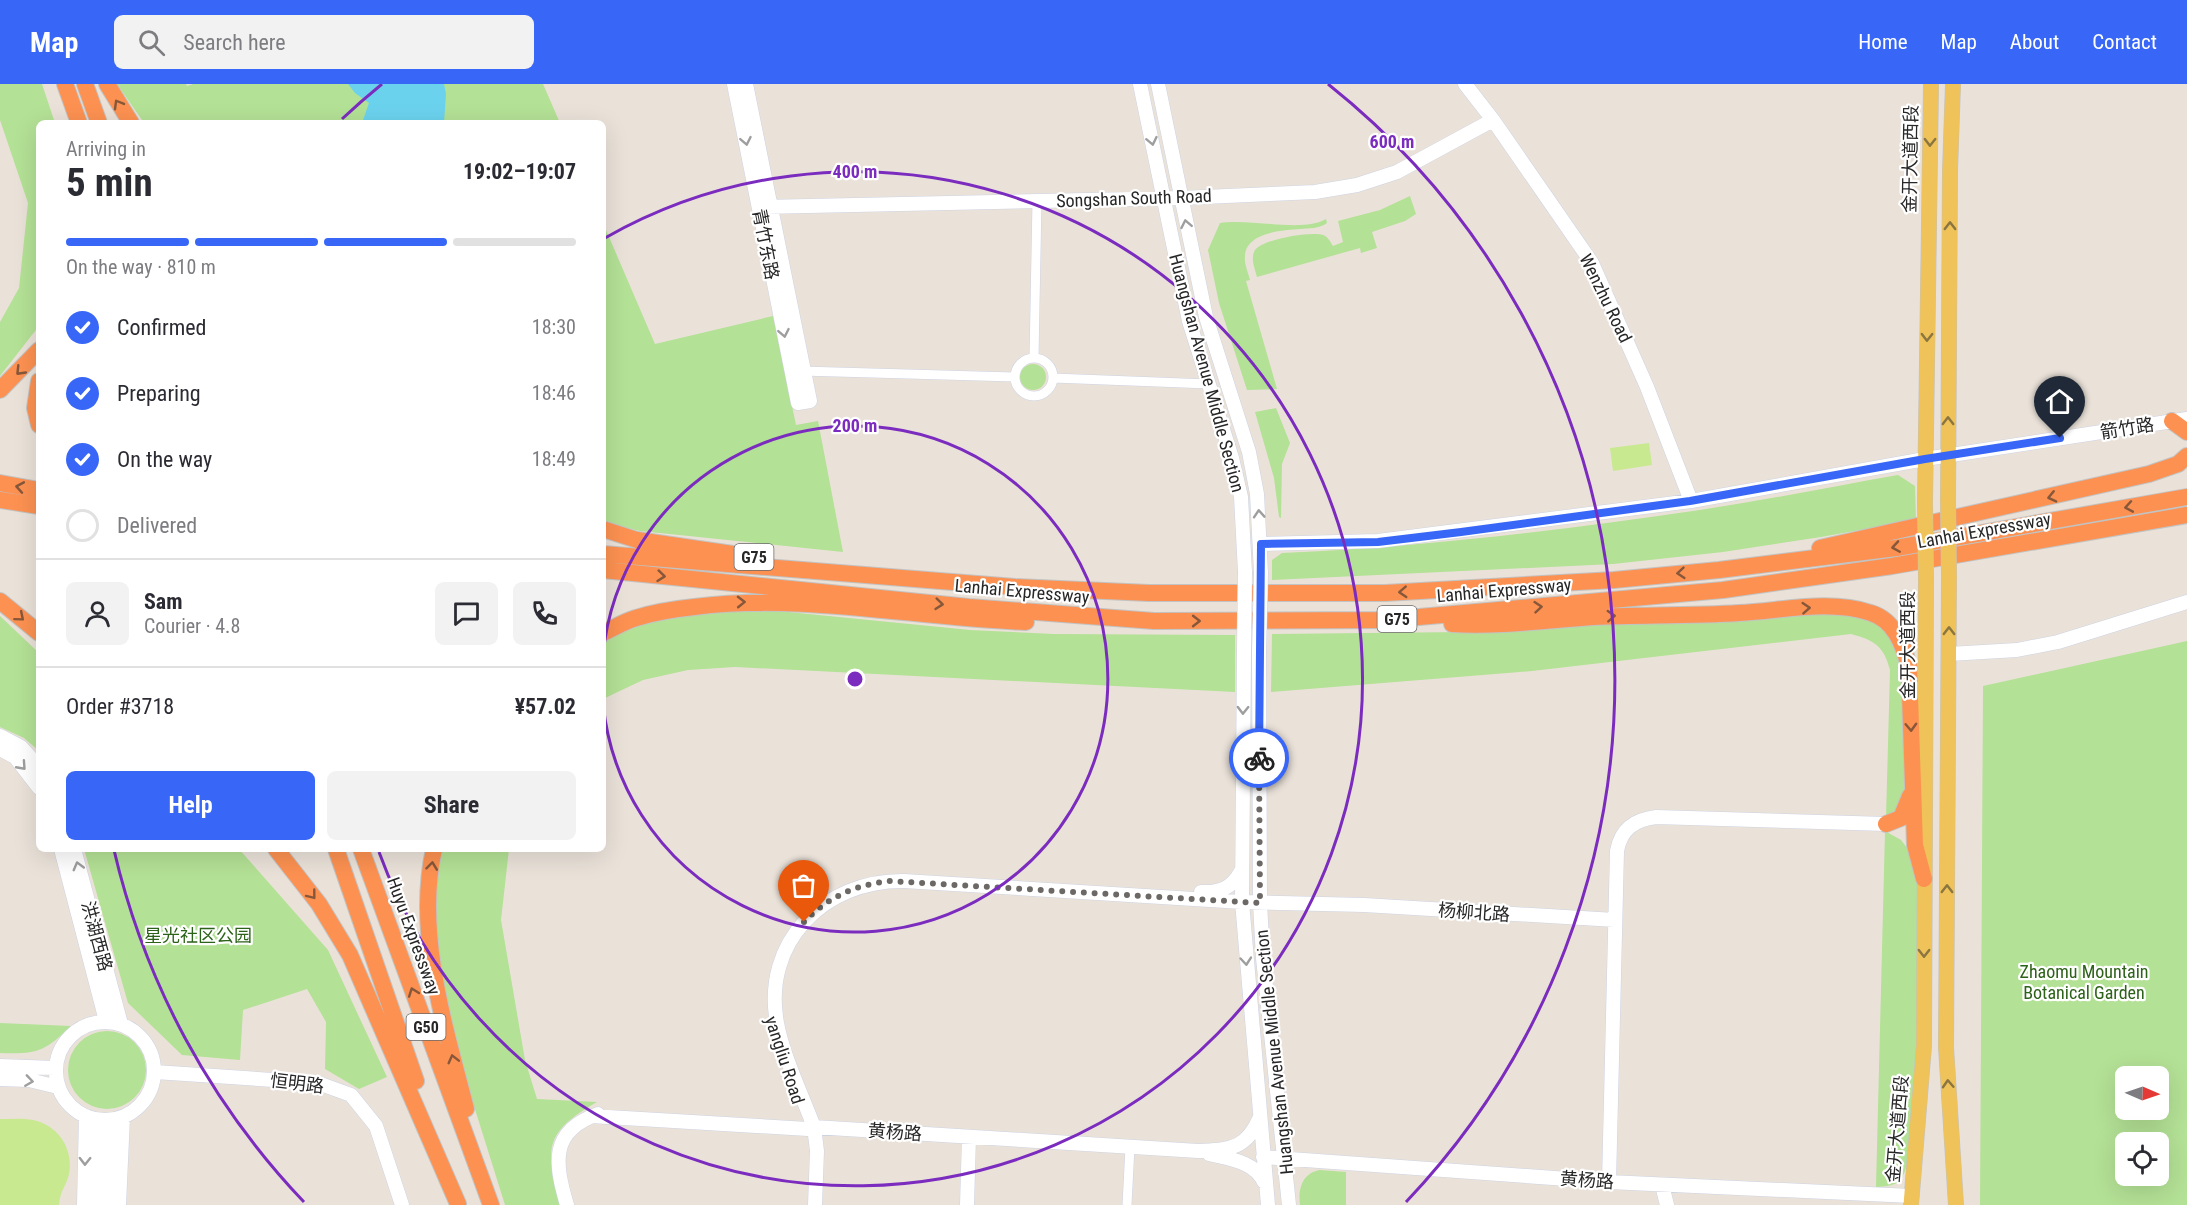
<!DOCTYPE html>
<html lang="en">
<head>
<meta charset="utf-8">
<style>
	body { margin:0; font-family:"Roboto Condensed","Noto Sans SC",sans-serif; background:#f2f2f3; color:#2b2b33; height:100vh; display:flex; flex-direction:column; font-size:22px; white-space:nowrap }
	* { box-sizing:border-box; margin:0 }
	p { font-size:20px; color:#7c7c81 }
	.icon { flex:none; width:33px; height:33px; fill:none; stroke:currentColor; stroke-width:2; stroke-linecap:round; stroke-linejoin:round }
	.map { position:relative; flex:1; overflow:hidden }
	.panel { position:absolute; left:36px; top:36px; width:570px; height:732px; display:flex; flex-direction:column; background:#fff; border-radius:9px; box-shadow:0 6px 24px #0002 }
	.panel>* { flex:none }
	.needle { width:39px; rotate:92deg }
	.buttons { position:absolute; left:2115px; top:982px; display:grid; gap:12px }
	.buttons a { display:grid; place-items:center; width:54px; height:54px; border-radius:9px; background:#fff; box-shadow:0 6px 24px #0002; font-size:30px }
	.pin { position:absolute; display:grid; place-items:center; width:51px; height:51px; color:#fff; margin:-62px -26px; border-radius:50% 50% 50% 0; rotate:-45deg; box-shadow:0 0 6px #0007 }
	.pin .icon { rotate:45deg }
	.courier { position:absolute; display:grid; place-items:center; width:60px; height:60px; margin:-30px; border:4px solid #3867f8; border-radius:50%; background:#fff; color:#222; box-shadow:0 2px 8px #0007 }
	.head em { font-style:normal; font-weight:700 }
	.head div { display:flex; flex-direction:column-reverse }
	.head { display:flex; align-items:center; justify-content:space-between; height:102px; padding:0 30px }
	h1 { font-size:39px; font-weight:700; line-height:45px }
	.bar { display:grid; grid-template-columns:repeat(4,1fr); gap:9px 6px; align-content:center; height:72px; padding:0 30px }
	.bar i { height:8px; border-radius:4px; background:#e1e1e2 }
	.bar .active { background:#3867f8 }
	.bar p { grid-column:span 4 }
	.line { display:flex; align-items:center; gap:15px; padding:0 30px; border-top:2px solid #e1e1e2 }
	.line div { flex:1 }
	.round { display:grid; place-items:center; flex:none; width:63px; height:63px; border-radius:9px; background:#f2f2f3 }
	ol { padding:0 30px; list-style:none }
	li { display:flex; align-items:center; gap:18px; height:66px }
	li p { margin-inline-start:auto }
	li .icon { padding:6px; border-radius:50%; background:#3867f8; color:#fff; stroke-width:4 }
	li:last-child { color:#7c7c81 }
	li i { width:33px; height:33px; border:3px solid #e1e1e2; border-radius:50% }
	.button { display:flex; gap:12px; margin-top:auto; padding:12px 30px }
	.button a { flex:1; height:69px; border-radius:9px; background:#3867f8; color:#fff; font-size:24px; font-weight:700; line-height:69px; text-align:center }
	.button a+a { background:#f2f2f3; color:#2b2b33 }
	header { display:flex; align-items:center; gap:36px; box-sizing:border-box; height:84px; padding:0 30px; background:#3867f8; color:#fff }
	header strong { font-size:28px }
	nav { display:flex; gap:33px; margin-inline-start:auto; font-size:21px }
	.search { width:420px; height:54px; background:#f2f2f3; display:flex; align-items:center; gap:15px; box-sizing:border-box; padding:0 21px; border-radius:9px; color:#7c7c81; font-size:22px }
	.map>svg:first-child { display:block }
	.green { fill:#b3e195; fill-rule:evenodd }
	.pitch { fill:#c8e990 }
	.water { fill:#6bd2ed }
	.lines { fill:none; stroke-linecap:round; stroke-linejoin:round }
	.street-casing { stroke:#ced3e1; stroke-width:10 }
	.secondary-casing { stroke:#ced3e1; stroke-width:15 }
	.primary-casing { stroke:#c3c3c3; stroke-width:16 }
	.highway-casing { stroke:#c3c3c3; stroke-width:18 }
	.street { stroke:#fff; stroke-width:9 }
	.secondary { stroke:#fff; stroke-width:14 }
	.primary { stroke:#efc359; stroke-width:15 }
	.highway { stroke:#fc9151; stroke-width:16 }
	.secondary-bridge-casing { stroke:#ced3e1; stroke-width:15; stroke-linecap:butt }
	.primary-bridge-casing { stroke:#c3c3c3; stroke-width:16; stroke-linecap:butt }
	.secondary-bridge { stroke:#fff; stroke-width:14 }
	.primary-bridge { stroke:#efc359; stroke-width:15 }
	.oneway { stroke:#87573a }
	.oneway2 { stroke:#9e9e9e }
	.oneway3 { stroke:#8b7540 }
	.done { stroke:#6b6865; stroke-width:6; stroke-dasharray:0 10.8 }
	.route { stroke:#3867f8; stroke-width:8 }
	.ring { fill:none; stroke:#7b2cbf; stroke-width:3 }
	.labels { text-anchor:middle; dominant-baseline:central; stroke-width:4.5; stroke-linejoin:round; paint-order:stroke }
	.shield { fill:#fff; stroke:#686868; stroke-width:1.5 }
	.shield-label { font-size:16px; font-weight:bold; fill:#272727 }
	.street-label { font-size:18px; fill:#272727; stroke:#fff }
	.park-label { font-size:18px; fill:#2d6219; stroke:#fff }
	.centre { fill:#7b2cbf; stroke:#fff; stroke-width:3 }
	.ring-label { font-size:18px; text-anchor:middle; font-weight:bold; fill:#7b2cbf; stroke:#fff; stroke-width:4.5; stroke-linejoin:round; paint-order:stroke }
</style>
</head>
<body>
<header>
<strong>Map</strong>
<div class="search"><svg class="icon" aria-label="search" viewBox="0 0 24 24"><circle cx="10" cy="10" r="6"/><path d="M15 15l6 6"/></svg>Search here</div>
<nav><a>Home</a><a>Map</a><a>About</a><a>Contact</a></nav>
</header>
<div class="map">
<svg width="2187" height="1121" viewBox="0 0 2187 1121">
	<rect width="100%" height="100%" fill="#eae2d9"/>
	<path class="green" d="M0,0H42L55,39H39V242L0,292V238L19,204L28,119L0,36Z
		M117,0H186L187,2L193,0H543L560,39H144Z
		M1410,112L1416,130L1405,137L1372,148L1377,164L1361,169L1360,164L1257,193C1255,185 1250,174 1255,166C1263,155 1311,147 1323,151C1328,153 1330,157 1333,162L1343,158L1338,137L1380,126Z
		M1326,135L1327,139C1319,145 1309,144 1300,145C1281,146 1246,149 1245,172C1244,180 1248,188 1250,196L1246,197L1277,305L1247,306L1219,219L1208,166L1220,139C1250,134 1303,149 1326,135Z
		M603,139L655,260L773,232L796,341L818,337L843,468L640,447L603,438Z
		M1020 293a13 13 0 1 1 26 0a13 13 0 1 1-26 0Z
		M1276,324L1290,359L1282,380L1281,434L1279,433L1274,394L1255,328Z
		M1898,391L1915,402L1916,436L1821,453L1723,468L1613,480L1272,496V476L1282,469C1420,463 1556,447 1693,427C1761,417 1830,403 1898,391Z
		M768,526L970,546L1054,550L1235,551V608L735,583L688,586L643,596L603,615V555L639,540L681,530Z
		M1854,529L1886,544L1901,568L1906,701C1904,713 1898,729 1886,734L1890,586C1884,562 1874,556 1851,550L1532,587L1271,608L1272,550L1465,548L1587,539Z
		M0,532L39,569V667L24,654L0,643Z
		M2187,557V1121H1980L1983,602ZM2126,993H2158V1026H2126ZM2126,1059H2158V1092H2126Z
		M1885,747L1901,756L1908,765L1917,795L1918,957L1907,1080C1902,1100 1896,1102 1876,1103Z
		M84,765H239L328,866L387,993L359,1005L325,985L326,938L307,905L243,926L240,976L182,971L128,919Z
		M442,765H509L501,836L525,976L537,1015L597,1018C544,1048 544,1065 562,1121H505L463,987L437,874L436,810Z
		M0,939L71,942C44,968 38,970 0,969Z
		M68 986a39 39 0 1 1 78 0a39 39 0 1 1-78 0Z
		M1320,1086L1346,1088V1121H1300C1298,1105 1302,1089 1320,1086Z"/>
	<path class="pitch" d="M1649,359L1652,381L1613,387L1610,364Z
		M0,1035C11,1035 23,1034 33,1036C58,1041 74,1065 69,1090C66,1103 60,1106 59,1121H0Z"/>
	<path class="water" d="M348,0H444L446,10L444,39H362L369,19L355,9Z"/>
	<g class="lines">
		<defs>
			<path id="street" d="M1015 293a19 19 0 1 1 38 0a19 19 0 1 1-38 0Z
				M1034,274L1037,117
				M801,287L1014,293
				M1053,294L1209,300
				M1127,1121L1130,1063"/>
			<path id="secondary" d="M734,0L798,319L810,317L746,0
				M1140,0L1189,237L1232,374L1241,413L1245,488
				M1158,0L1206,233L1249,368L1257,410L1261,489
				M1465,0L1493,36L1592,179L1647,303L1691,417
				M759,123L1181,114L1315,108L1357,101L1397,88L1493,36
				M1261,460L1378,457L1691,417L1925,375L2187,335
				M1244,567L1242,818L1268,1121
				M1259,568L1260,819L1263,874L1289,1121
				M1949,570L2017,566L2058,558L2187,518
				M0,652L21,663L39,683
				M0,665L15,673L39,704
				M61,765L106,937
				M74,765L121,940
				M1201,808C1220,809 1232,804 1241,787
				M56 987a49 49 0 1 1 98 0a49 49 0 1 1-98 0Z
				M0,982L55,984
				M155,988L318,999L351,1011L376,1042L402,1121
				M0,995L29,996L58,1003
				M591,1032L808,1045L814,1043L1198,1067C1230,1065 1246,1066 1260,1033
				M1209,1070C1229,1075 1254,1077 1264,1098
				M1263,1073L1609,1098L1911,1112
				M1609,1098L1617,767C1621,745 1634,736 1656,733L1886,740
				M1662,1101L1667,1121
				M84,1121L86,1032
				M97,1121L100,1036
				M108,1121L112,1036
				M119,1121L123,1033
				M567,1121C555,1080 549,1047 598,1030
				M815,1121L817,1067L814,1043C802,1011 783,972 777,939C762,858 824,796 904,797L1242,818L1364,821L1615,836
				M967,1121L969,1053"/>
			<path id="primary" d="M1948,417L1950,87L1953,0
				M1925,418L1931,0
				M1949,492L1946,963L1956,1121
				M1911,1121L1924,962L1926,496"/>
			<path id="highway" d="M65,0L79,39
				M85,0L99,39
				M107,0L131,39
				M39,297L35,324L39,341
				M0,306L39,266
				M2172,337L2187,348
				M0,399L39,406
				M0,416L39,422
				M603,445L637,456L760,474
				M1820,464L2149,390L2178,380L2187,372
				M603,470L1015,503L1149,509H1385L1614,496L1719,486L1896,464L2187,413
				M603,486L969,523L1154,537L1385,536L1723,506L1892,482L2187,431
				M0,517L39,549
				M1452,540C1497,543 1548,536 1593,533C1642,531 1691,532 1739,529C1782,527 1829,515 1871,529C1894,536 1903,560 1909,582L1915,761L1924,795
				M603,549C614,544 625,537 636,534C655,528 675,525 694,523C805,509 915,534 1026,538
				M1886,740L1901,734L1910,712
				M276,765L319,820L350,871L458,1120
				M336,765L416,997
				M361,765L491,1121
				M434,765C415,849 445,943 466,1025"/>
		</defs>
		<use href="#street" class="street-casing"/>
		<use href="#secondary" class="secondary-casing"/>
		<use href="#primary" class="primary-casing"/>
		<use href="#highway" class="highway-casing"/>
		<use href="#street" class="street"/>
		<use href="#secondary" class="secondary"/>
		<use href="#primary" class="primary"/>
		<use href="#highway" class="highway"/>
		<defs>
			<path id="secondary-bridge" d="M1244,567L1245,488
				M1259,568L1261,489"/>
			<path id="primary-bridge" d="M1948,417L1949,492
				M1925,418L1926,496"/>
		</defs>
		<use href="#secondary-bridge" class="secondary-bridge-casing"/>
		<use href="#primary-bridge" class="primary-bridge-casing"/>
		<use href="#secondary-bridge" class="secondary-bridge"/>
		<use href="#primary-bridge" class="primary-bridge"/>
	</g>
	<defs><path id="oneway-chevron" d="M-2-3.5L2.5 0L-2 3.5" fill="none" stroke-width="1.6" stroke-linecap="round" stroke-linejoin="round" transform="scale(1.5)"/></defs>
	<g class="oneway">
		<use href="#oneway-chevron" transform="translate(118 20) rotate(-120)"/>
		<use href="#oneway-chevron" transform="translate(20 287) rotate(134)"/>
		<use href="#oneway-chevron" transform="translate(20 403) rotate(-170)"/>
		<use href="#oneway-chevron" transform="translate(2052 413) rotate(167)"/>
		<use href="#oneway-chevron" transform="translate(2129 423) rotate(170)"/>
		<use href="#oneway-chevron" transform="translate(1896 463) rotate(171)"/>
		<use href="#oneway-chevron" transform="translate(1681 489) rotate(175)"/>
		<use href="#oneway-chevron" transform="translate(661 492) rotate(6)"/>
		<use href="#oneway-chevron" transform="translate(1403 508) rotate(177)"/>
		<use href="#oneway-chevron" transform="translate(741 518) rotate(-1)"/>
		<use href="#oneway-chevron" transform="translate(939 520) rotate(6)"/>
		<use href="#oneway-chevron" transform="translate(1538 523) rotate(-5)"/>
		<use href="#oneway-chevron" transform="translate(1806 524) rotate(-4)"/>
		<use href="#oneway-chevron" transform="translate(1611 532) rotate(-3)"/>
		<use href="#oneway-chevron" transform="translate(20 533) rotate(40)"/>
		<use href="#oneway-chevron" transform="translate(1196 537)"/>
		<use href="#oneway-chevron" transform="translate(1911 643) rotate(88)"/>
		<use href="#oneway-chevron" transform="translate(432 782) rotate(-83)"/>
		<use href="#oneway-chevron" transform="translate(312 811) rotate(52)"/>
		<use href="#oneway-chevron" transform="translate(413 908) rotate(-110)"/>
		<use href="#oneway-chevron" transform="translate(453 975) rotate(-104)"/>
	</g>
	<g class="oneway2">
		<use href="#oneway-chevron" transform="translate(746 57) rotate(79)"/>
		<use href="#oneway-chevron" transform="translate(1152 57) rotate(78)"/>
		<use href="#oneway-chevron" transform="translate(1186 140) rotate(-101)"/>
		<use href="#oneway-chevron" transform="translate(784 249) rotate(79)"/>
		<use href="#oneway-chevron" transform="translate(1259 430) rotate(-94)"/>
		<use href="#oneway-chevron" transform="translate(1243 626) rotate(91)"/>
		<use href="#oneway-chevron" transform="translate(22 682) rotate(48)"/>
		<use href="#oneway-chevron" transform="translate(78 782) rotate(-105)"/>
		<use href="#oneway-chevron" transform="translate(1246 877) rotate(85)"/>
		<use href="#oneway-chevron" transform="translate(29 997) rotate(8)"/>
		<use href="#oneway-chevron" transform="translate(85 1077) rotate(91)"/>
	</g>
	<g class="oneway3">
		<use href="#oneway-chevron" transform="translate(1930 58) rotate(91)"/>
		<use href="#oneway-chevron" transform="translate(1950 142) rotate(-90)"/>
		<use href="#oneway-chevron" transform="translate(1927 253) rotate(91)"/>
		<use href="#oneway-chevron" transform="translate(1948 337) rotate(-90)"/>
		<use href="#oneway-chevron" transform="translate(1949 547) rotate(-90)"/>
		<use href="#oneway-chevron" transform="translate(1947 805) rotate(-90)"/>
		<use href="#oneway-chevron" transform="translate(1924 869) rotate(90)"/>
		<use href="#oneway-chevron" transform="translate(1948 1000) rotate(-93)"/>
	</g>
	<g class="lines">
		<path class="done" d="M804,838C828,813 855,801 889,797L1260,819L1259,674"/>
		<path class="route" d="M1259,674L1261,460L1378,458L1461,448L1690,417L1925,375L2060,354"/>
	</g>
	<g class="ring">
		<path d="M603 571A253 253 0 1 1 603 619"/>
		<path d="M605 154A507 507 0 1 1 379 768"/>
		<path d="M304 1118A760 760 0 0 1 114 766M342 35A760 760 0 0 1 382 0M1328 0A760 760 0 0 1 1406 1118"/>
	</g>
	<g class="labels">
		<g class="shield">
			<rect x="734.5" y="460" width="39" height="26" rx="4.5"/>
			<rect x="1377.5" y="522" width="39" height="26" rx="4.5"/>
			<rect x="406.5" y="930" width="39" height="26" rx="4.5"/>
		</g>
		<g class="shield-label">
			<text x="754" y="473">G75</text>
			<text x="1397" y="535">G75</text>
			<text x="426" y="943">G50</text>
		</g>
		<g class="street-label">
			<text transform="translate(1910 75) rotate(-89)">金开大道西段</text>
			<text transform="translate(1134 114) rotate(-2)">Songshan South Road</text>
			<text transform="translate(766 160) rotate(79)">青竹东路</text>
			<text transform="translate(1606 214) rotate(64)">Wenzhu Road</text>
			<text transform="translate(1207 289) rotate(75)">Huangshan Avenue Middle Section</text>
			<text transform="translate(2127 344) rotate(-9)">箭竹路</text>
			<text transform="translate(1984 446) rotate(-10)">Lanhai Expressway</text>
			<text transform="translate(1504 506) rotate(-5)">Lanhai Expressway</text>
			<text transform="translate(1022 507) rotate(5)">Lanhai Expressway</text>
			<text transform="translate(1907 561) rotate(-90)">金开大道西段</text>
			<text transform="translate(1474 828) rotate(4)">杨柳北路</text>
			<text transform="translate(97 852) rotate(75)">洪湖西路</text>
			<text transform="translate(414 852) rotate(70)">Huyu Expressway</text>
			<text transform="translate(1274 968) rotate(-96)">Huangshan Avenue Middle Section</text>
			<text transform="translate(785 976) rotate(72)">yangliu Road</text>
			<text transform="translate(297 999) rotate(7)">恒明路</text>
			<text transform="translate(1897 1045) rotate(-85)">金开大道西段</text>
			<text transform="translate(895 1048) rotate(4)">黄杨路</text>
			<text transform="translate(1587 1096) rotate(4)">黄杨路</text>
		</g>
		<g class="park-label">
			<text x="198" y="851">星光社区公园</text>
			<text x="2084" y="887">Zhaomu Mountain<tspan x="2084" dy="21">Botanical Garden</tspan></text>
		</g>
	</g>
	<circle cx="855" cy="595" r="9" class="centre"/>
	<g class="ring-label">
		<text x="1392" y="64">600 m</text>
		<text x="855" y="94">400 m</text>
		<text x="855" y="348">200 m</text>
	</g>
</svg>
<div class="buttons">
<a><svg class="needle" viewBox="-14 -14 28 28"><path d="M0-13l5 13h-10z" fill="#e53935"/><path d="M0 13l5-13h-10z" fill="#7c7c81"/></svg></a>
<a><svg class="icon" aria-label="locate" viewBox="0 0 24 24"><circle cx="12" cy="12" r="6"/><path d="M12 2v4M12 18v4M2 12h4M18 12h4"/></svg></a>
</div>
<div class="pin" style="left:804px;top:838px;background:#ea580c"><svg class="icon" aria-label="bag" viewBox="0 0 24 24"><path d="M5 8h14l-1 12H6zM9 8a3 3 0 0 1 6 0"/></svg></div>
<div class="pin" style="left:2060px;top:354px;background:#1f2937"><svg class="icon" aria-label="home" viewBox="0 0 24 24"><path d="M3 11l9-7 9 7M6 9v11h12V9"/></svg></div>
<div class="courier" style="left:1259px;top:674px"><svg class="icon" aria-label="bike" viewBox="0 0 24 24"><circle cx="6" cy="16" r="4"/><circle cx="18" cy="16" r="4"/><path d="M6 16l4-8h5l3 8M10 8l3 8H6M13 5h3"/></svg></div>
<section class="panel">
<div class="head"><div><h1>5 min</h1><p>Arriving in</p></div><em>19:02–19:07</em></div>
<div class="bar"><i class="active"></i><i class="active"></i><i class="active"></i><i></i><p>On the way · 810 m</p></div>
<ol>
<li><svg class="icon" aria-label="check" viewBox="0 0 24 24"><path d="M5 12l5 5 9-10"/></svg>Confirmed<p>18:30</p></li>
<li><svg class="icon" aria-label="check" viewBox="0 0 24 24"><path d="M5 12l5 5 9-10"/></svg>Preparing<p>18:46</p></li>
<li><svg class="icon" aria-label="check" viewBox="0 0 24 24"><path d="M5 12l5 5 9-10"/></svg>On the way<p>18:49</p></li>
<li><i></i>Delivered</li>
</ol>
<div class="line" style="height:108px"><a class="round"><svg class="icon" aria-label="person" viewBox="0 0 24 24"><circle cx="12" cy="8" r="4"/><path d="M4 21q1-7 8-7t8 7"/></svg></a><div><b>Sam</b><p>Courier · 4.8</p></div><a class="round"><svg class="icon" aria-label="chat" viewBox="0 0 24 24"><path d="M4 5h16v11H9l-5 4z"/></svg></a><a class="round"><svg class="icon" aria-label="phone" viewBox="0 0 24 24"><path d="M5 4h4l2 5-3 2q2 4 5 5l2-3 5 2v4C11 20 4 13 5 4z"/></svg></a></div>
<div class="line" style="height:78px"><div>Order #3718</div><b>¥57.02</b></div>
<div class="button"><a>Help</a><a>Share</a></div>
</section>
</div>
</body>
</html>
